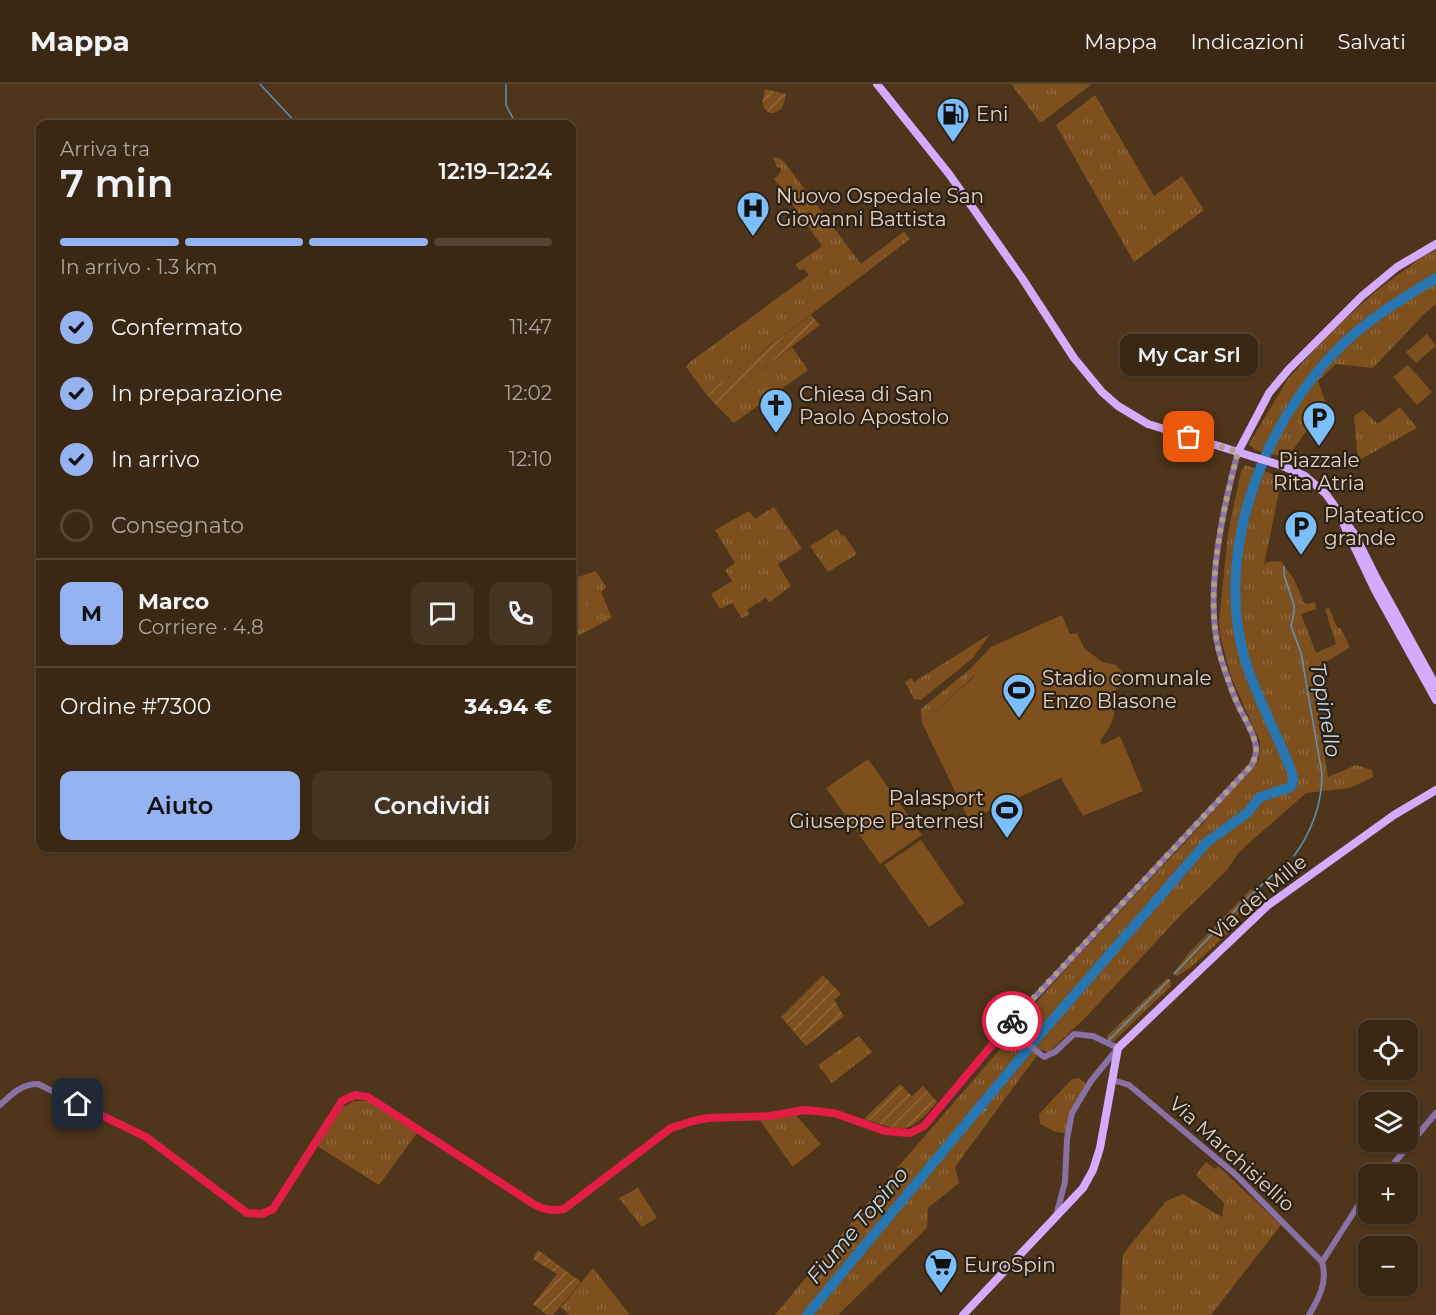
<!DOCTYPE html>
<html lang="it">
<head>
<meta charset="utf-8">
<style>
	body { margin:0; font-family:Montserrat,sans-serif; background:#453422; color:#f1f3f6; height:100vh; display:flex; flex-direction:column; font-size:22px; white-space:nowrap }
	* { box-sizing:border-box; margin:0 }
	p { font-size:20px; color:#aba6a0 }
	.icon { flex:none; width:33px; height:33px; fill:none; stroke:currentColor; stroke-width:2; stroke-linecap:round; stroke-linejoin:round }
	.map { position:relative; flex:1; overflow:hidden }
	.details { position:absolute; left:36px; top:36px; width:540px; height:732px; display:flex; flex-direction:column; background:#3a2814; border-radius:12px; box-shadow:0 2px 4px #0004,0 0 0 2px #544434 }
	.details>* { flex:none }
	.buttons { position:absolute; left:1358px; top:936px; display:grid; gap:12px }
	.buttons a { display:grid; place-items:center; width:60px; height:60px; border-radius:12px; background:#3a2814; box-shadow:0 2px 4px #0004,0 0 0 2px #544434; font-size:30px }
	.pin { position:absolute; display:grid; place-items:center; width:51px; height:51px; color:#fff; margin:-26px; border-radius:12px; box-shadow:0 3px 9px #0006 }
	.courier { position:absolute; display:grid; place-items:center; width:60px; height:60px; margin:-30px; border:4px solid #e11d48; border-radius:50%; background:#fff; color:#222; box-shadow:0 2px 8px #0007 }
	.bubble { position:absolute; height:42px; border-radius:12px; background:#3a2814; box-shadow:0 2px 4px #0004,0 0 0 2px #544434; font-size:20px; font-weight:600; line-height:42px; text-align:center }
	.head em { font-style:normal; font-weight:600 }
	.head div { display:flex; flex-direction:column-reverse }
	.head { display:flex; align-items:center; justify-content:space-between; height:102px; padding:0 24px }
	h1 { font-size:39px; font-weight:600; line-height:45px }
	.bar { display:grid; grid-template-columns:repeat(4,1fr); gap:9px 6px; align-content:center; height:72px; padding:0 24px }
	.bar i { height:8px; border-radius:4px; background:#544434 }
	.bar .selected { background:#95b2f1 }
	.bar p { grid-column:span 4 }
	.line { display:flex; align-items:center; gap:15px; padding:0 24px; border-top:2px solid #544434 }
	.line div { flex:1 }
	.round { display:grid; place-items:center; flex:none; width:63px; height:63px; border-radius:12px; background:#453422 }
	ol { padding:0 24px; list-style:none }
	li { display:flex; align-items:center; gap:18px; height:66px }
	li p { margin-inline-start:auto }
	li .icon { padding:6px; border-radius:50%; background:#95b2f1; color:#111; stroke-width:4 }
	li:last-child { color:#aba6a0 }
	li i { width:33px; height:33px; border:3px solid #544434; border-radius:50% }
	.cta { display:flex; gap:12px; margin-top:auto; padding:12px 24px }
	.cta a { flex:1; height:69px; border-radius:12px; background:#95b2f1; color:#111; font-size:24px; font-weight:600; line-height:69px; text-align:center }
	.cta a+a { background:#453422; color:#f1f3f6 }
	header { display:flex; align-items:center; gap:36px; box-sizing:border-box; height:84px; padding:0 30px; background:#3a2814; border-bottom:2px solid #544434 }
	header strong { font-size:28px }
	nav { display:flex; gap:33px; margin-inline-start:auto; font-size:21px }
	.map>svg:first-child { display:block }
	.grass { fill:url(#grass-tufts) }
	.garden { fill:url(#garden-furrows) }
	.pitch { fill:#7d501e }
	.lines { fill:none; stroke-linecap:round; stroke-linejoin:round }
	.stream { stroke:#5f92b7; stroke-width:1.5 }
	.river { stroke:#2776b2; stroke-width:10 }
	.minor { stroke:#8a71a5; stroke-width:6 }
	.major { stroke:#d4abff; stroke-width:8 }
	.done { stroke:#ae9b88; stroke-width:6; stroke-dasharray:0 10.8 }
	.route { stroke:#e11d48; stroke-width:8 }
	.labels { text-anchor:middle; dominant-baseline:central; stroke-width:4.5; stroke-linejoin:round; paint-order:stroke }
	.poi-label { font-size:20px; fill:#e2d2c3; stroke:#2b2014; text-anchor:start }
	.street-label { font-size:20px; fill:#e2d2c3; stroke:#2b2014 }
	.water-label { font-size:21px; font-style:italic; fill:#cadcec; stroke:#2b2014 }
</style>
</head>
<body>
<header>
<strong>Mappa</strong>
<nav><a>Mappa</a><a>Indicazioni</a><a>Salvati</a></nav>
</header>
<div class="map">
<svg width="1436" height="1231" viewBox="0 0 1436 1231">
	<defs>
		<pattern id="grass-tufts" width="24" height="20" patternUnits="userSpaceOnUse" patternTransform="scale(1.5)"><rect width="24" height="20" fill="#7d501e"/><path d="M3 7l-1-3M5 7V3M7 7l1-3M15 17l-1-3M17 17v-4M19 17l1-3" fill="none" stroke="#8f683d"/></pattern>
		<pattern id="garden-furrows" width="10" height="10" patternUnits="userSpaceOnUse" patternTransform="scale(1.5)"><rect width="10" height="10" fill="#7d501e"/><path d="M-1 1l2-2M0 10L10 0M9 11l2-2" fill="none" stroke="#8f683d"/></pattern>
	</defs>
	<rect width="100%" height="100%" fill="#4e351b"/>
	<path class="grass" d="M1011,0H1092L1042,38L1039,37Z
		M1095,11L1154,112L1182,92L1204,126L1134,178L1056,41Z
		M773,73L782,75L861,180L902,149L905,148L910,155L706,310L686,283L690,278L809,191L804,185L800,186L795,181L822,162L774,95L780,89L781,84L777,83Z
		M1436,166V220L1424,230L1373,284L1336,280L1318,297L1326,320L1287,374L1255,366L1249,360L1287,296L1326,252L1376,207L1422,173Z
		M792,263L808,286L734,339L716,321Z
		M1400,323L1417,344L1358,377L1354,332L1363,326L1378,340Z
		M1245,381L1282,393L1264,481L1267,478L1281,477L1294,495L1304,519L1308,520L1315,518L1316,525L1301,530L1316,569L1336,560L1325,525L1329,524L1337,543L1341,545L1350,563L1313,586L1315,612L1328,693L1356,681L1372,686L1373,693L1350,704L1306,709L1239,768L1227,786L1180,832L1086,933L1049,968L1041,966L955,1083L959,1099L928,1124L927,1144L838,1231H775L891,1091L1008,956L1017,955L1019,951L1016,941L1066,885L1204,738L1259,675L1260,658L1231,593L1220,551L1219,537L1228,449L1241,387Z
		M774,423L802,465L778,480L791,502L770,518L765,514L747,526L750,530L742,534L732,519L720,525L711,510L732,497L725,486L735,479L715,446L749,427L755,435Z
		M837,445L842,452L844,451L857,470L828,488L810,462Z
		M596,487L606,503L601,508L612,534L572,555V495Z
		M990,550L973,574L921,616L914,615L905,598L911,594L914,598Z
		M970,585L975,591L922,639L921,625Z
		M1251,805L1257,810L1233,836L1237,841L1190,884L1177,892L1173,889L1189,869Z
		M1167,894L1171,898V902L1114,957H1110L1106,953Z
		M859,952L872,968L832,999L818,981Z
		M1079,994L1087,1001L1066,1049L1056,1048L1040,1040L1039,1030L1072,995Z
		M354,1017H368L418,1048L379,1101L317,1062L342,1024Z
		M795,1030L821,1060L793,1083L759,1035Z
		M1206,1078L1215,1085L1218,1082L1281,1141L1211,1231H1120L1123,1170L1166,1117L1183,1110L1222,1133L1224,1119L1196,1091Z
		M638,1104L657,1134L642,1143L619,1114Z
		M593,1184L630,1231H569L561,1223Z"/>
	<path class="garden" d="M765,5L786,10C784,20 783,29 770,29C759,23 763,15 765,5Z
		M811,231L820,241L716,321L706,310Z
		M823,891L841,910L834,916L844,932L806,962L781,933Z
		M900,1000L912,1012L923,1002L937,1018C910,1050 904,1049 864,1035Z
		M538,1166L581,1198L553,1231H547L533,1220L557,1190L533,1175Z"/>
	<path class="pitch" d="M1427,250L1436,262L1416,279L1406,268Z
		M1408,281L1432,308L1417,321L1393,293Z
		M585,493L597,511L572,528V502Z
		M1062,531L1070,550L1077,549L1084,564L1102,578L1116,581L1123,589L1116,606L1114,632L1109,644L1100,657L1102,661L1120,652L1143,707L1083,732L1061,694L969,736L922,639L975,592L970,585L991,563Z
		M868,675L922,751L880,780L826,704Z
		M921,756L964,819L929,843L884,781Z"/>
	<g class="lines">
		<path class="stream" d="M260,0L297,40
			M506,0V21L516,40
			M1284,483V491L1294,521V529L1291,542L1301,569L1322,690C1322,721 1312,747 1294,772
			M1174,890L1240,821L1289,776
			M1109,956L1169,896
			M979,1024L986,1026"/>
		<path class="river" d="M807,1231L1037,954L1207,758L1247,729L1260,713L1291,703L1293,696L1292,689C1278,651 1257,615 1245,576C1213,467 1264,336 1343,260C1371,233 1403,214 1436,194"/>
		<path class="minor" d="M1007,943L1044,973L1055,968L1074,950L1093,952L1118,964L1091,997L1072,1029L1067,1055L1065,1098L1056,1132
			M1113,996L1129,1001L1235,1090L1322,1178
			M0,1021C12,1010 21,1000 38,1000L146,1053L247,1129L262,1130L273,1125L342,1017L355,1011L367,1013L535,1121C545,1126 552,1127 564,1125L671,1044L693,1037L708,1034L770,1032L804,1026L834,1029L885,1047L910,1049L924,1042L1007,943L1251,682C1254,676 1257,671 1256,665C1255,648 1241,630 1235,614C1229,599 1223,582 1219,567C1204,509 1223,424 1238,368
			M1385,1090L1436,1029
			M1309,1231C1319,1214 1328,1198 1322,1178L1361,1117L1368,1109"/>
		<path class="major" d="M877,0L949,90L1022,194L1074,274L1102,308L1118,322L1148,340L1283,382L1305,392L1326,410L1355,451L1377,495L1436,602
			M1238,368L1269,309L1289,285L1362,212L1397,183L1436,160
			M1344,441L1375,506L1436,616
			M963,1231L1083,1104L1093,1086L1100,1064L1118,964L1267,822L1394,731L1436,706"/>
	</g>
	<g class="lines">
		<path class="done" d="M1012,937L1251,682C1254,676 1257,671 1256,665C1255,648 1241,630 1235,614C1229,599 1223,582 1219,567C1204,509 1223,424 1238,368L1189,353"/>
		<path class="route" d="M78,1020L146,1053L247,1129L262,1130L273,1125L342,1017L355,1011L368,1013L535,1121C545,1126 552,1127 564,1125L671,1044L693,1037L708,1034L770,1032L804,1026L834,1029L885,1047L910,1049L924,1042L1012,937"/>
	</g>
	<defs>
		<symbol id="fuel-pin" viewBox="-11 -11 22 30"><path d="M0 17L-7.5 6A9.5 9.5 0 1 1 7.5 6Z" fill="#7bbef9" stroke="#2b2014"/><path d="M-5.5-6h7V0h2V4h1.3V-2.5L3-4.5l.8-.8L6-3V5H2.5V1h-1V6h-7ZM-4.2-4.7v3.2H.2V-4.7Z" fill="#111"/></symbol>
		<symbol id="hospital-pin" viewBox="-11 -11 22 30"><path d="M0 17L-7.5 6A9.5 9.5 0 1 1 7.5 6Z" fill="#7bbef9" stroke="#2b2014"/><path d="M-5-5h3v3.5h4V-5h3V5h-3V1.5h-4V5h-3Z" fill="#111"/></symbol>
		<symbol id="church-pin" viewBox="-11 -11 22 30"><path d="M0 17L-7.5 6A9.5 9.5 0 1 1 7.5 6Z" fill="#7bbef9" stroke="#2b2014"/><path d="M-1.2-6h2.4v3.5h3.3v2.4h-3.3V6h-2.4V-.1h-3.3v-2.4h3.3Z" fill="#111"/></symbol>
		<symbol id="parking-pin" viewBox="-11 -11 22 30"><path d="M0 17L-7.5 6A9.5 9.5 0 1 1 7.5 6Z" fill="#7bbef9" stroke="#2b2014"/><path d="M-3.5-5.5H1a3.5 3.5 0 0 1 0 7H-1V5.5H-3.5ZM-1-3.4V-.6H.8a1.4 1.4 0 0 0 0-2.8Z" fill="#111"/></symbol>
		<symbol id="stadium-pin" viewBox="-11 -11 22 30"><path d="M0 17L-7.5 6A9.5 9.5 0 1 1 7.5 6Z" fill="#7bbef9" stroke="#2b2014"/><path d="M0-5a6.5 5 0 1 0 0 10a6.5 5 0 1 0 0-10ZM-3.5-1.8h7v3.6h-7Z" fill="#111"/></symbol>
		<symbol id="supermarket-pin" viewBox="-11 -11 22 30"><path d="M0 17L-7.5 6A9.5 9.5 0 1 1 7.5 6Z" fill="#7bbef9" stroke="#2b2014"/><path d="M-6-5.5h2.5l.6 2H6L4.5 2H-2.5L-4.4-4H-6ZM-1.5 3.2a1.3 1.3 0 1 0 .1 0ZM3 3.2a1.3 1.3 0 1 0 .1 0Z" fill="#111"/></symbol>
	</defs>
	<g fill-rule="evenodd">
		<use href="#fuel-pin" x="934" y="11" width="38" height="52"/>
		<use href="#hospital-pin" x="734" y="105" width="38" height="52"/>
		<use href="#church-pin" x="757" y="302" width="38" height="52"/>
		<use href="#parking-pin" x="1300" y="315" width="38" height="52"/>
		<use href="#parking-pin" x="1282" y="424" width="38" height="52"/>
		<use href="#stadium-pin" x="1000" y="587" width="38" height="52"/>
		<use href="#stadium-pin" x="988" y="707" width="38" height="52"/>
		<use href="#supermarket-pin" x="922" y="1162" width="38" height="52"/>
	</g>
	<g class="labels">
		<g class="poi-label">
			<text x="976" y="30">Eni</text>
			<text x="776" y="112">Nuovo Ospedale San<tspan x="776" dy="23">Giovanni Battista</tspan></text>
			<text x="799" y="310">Chiesa di San<tspan x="799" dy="23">Paolo Apostolo</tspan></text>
			<text x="1319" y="376" text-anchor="middle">Piazzale<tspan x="1319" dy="23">Rita Atria</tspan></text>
			<text x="1324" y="431">Plateatico<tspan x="1324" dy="23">grande</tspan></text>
			<text x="1042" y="594">Stadio comunale<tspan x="1042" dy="23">Enzo Blasone</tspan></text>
			<text x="984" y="714" text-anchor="end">Palasport<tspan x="984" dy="23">Giuseppe Paternesi</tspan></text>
			<text x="964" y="1181">EuroSpin</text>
		</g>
		<g class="street-label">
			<text transform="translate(1258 813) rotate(-40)">Via dei Mille</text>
			<text transform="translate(1232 1070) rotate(42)">Via Marchisiellio</text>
		</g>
		<g class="water-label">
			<text transform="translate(1326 626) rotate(80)">Topinello</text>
			<text transform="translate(857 1141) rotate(-50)">Fiume Topino</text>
		</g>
	</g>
</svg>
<div class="buttons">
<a><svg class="icon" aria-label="locate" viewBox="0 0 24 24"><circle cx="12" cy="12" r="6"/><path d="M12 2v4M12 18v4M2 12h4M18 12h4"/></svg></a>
<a><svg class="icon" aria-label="layers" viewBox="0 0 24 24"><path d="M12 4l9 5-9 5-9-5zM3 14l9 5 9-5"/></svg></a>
<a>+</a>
<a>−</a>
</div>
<div class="pin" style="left:1189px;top:353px;background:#ea580c"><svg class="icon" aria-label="bag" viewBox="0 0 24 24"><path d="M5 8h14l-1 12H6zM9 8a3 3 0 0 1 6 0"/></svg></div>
<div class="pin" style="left:78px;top:1020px;background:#1f2937"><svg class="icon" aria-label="home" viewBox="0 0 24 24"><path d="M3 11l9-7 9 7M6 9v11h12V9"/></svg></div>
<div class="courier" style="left:1012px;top:937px"><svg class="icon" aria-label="bike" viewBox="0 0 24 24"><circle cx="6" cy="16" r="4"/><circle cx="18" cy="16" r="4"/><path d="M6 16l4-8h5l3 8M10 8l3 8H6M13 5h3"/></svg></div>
<div class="bubble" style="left:1120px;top:250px;width:138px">My Car Srl</div>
<section class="details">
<div class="head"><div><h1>7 min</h1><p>Arriva tra</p></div><em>12:19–12:24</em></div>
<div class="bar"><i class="selected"></i><i class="selected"></i><i class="selected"></i><i></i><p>In arrivo · 1.3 km</p></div>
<ol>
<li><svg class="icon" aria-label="check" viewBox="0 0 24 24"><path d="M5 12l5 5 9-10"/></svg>Confermato<p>11:47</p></li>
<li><svg class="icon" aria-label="check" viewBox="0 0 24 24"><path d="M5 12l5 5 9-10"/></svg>In preparazione<p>12:02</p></li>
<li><svg class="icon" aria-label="check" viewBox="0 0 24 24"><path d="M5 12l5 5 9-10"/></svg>In arrivo<p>12:10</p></li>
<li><i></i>Consegnato</li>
</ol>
<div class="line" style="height:108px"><b class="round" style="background:#95b2f1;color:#111">M</b><div><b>Marco</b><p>Corriere · 4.8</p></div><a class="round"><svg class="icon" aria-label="chat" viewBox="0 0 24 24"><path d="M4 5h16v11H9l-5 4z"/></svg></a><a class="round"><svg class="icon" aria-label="phone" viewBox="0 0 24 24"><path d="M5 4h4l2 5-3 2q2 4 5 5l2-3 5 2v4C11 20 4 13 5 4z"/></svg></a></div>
<div class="line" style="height:78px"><div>Ordine #7300</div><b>34.94 €</b></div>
<div class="cta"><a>Aiuto</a><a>Condividi</a></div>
</section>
</div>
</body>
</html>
